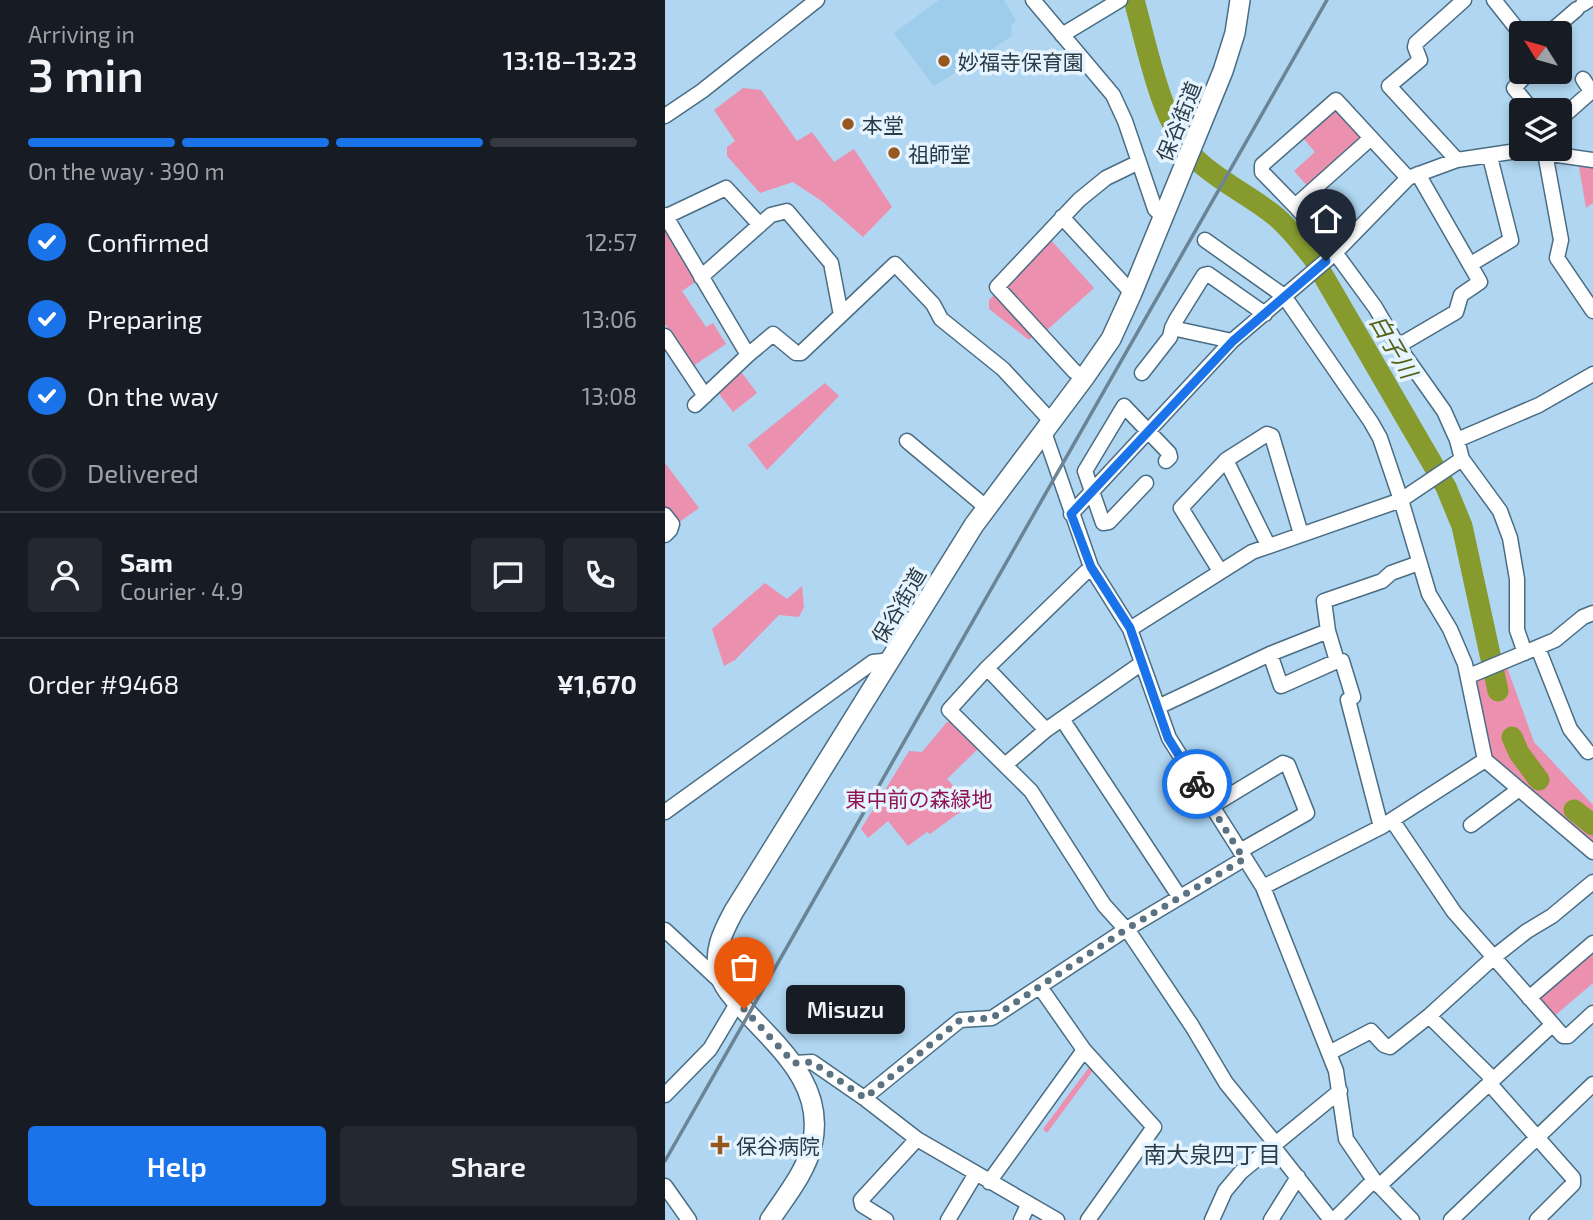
<!DOCTYPE html>
<html lang="en">
<head>
<meta charset="utf-8">
<style>
	body { margin:0; font-family:"Exo 2","Noto Sans JP",sans-serif; background:#242831; color:#f1f3f6; height:100vh; display:flex; flex-direction:column; font-size:26px; white-space:nowrap }
	* { box-sizing:border-box; margin:0 }
	p { font-size:23px; color:#9ea1a6 }
	.icon { flex:none; width:38px; height:38px; fill:none; stroke:currentColor; stroke-width:2; stroke-linecap:round; stroke-linejoin:round }
	.map { position:relative; flex:1; overflow:hidden }
	.drawer { display:flex; flex-direction:column; background:#171b24; width:665px }
	.drawer>* { flex:none }
	.needle { width:46px; rotate:307deg }
	.buttons { position:absolute; left:844px; top:21px; display:grid; gap:14px }
	.buttons a { display:grid; place-items:center; width:63px; height:63px; border-radius:7px; background:#171b24; box-shadow:0 4px 10px #0003; font-size:35px }
	.pin { position:absolute; display:grid; place-items:center; width:60px; height:60px; color:#fff; margin:-72px -30px; border-radius:50% 50% 50% 0; rotate:-45deg; box-shadow:0 0 7px #0007 }
	.pin .icon { rotate:45deg }
	.courier { position:absolute; display:grid; place-items:center; width:70px; height:70px; margin:-35px; border:5px solid #1a73e8; border-radius:50%; background:#fff; color:#222; box-shadow:0 2px 9px #0007 }
	.bubble { position:absolute; height:49px; border-radius:7px; background:#171b24; box-shadow:0 4px 10px #0003; font-size:23px; font-weight:600; line-height:49px; text-align:center }
	.headline em { font-style:normal; font-weight:600 }
	.headline div { display:flex; flex-direction:column-reverse }
	.headline { display:flex; align-items:center; justify-content:space-between; height:119px; padding:0 28px }
	h1 { font-size:46px; font-weight:600; line-height:52px }
	.bar { display:grid; grid-template-columns:repeat(4,1fr); gap:10px 7px; align-content:center; height:84px; padding:0 28px }
	.bar i { height:9px; border-radius:5px; background:#363941 }
	.bar .selected { background:#1a73e8 }
	.bar p { grid-column:span 4 }
	.line { display:flex; align-items:center; gap:18px; padding:0 28px; border-top:2px solid #363941 }
	.line div { flex:1 }
	.round { display:grid; place-items:center; flex:none; width:74px; height:74px; border-radius:7px; background:#242831 }
	ol { padding:0 28px; list-style:none }
	li { display:flex; align-items:center; gap:21px; height:77px }
	li p { margin-inline-start:auto }
	li .icon { padding:7px; border-radius:50%; background:#1a73e8; color:#fff; stroke-width:4 }
	li:last-child { color:#9ea1a6 }
	li i { width:38px; height:38px; border:4px solid #363941; border-radius:50% }
	.button { display:flex; gap:14px; margin-top:auto; padding:14px 28px }
	.button a { flex:1; height:80px; border-radius:7px; background:#1a73e8; color:#fff; font-size:28px; font-weight:600; line-height:80px; text-align:center }
	.button a+a { background:#242831; color:#f1f3f6 }
	main { display:flex; flex:1; min-height:0 }
	.map>svg:first-child { display:block }
	.built { fill:#9ecceb }
	.green { fill:#ec90af }
	.lines { fill:none; stroke-linecap:round; stroke-linejoin:round }
	.river { stroke:#879a2e; stroke-width:21 }
	.minor-casing { stroke:#4a6d84; stroke-width:17 }
	.secondary-casing { stroke:#4a6d84; stroke-width:22 }
	.minor { stroke:#fff; stroke-width:14 }
	.secondary { stroke:#fff; stroke-width:19 }
	.rail { stroke:#6a8496; stroke-width:3.5 }
	.done { stroke:#5a7282; stroke-width:7; stroke-dasharray:0 12.6 }
	.route { stroke:#1a73e8; stroke-width:9 }
	.poi-dot { fill:#96581e; stroke:#e5f4ff; stroke-width:2.5 }
	.labels { text-anchor:middle; dominant-baseline:central; stroke-width:7; stroke-linejoin:round; paint-order:stroke }
	.poi-label { font-size:21px; fill:#2c3c46; stroke:#e5f4ff; text-anchor:start }
	.street-label { font-size:21px; fill:#2c3c46; stroke:#e5f4ff }
	.park-label { font-size:21px; fill:#90144f; stroke:#e5f4ff }
	.water-label { font-size:23px; font-style:italic; fill:#535f14; stroke:#e5f4ff }
	.neighbourhood-label { font-size:23px; fill:#2c3c46; stroke:#e5f4ff }
</style>
</head>
<body>
<main>
<section class="drawer">
<div class="headline"><div><h1>3 min</h1><p>Arriving in</p></div><em>13:18–13:23</em></div>
<div class="bar"><i class="selected"></i><i class="selected"></i><i class="selected"></i><i></i><p>On the way · 390 m</p></div>
<ol>
<li><svg class="icon" aria-label="check" viewBox="0 0 24 24"><path d="M5 12l5 5 9-10"/></svg>Confirmed<p>12:57</p></li>
<li><svg class="icon" aria-label="check" viewBox="0 0 24 24"><path d="M5 12l5 5 9-10"/></svg>Preparing<p>13:06</p></li>
<li><svg class="icon" aria-label="check" viewBox="0 0 24 24"><path d="M5 12l5 5 9-10"/></svg>On the way<p>13:08</p></li>
<li><i></i>Delivered</li>
</ol>
<div class="line" style="height:126px"><a class="round"><svg class="icon" aria-label="person" viewBox="0 0 24 24"><circle cx="12" cy="8" r="4"/><path d="M4 21q1-7 8-7t8 7"/></svg></a><div><b>Sam</b><p>Courier · 4.9</p></div><a class="round"><svg class="icon" aria-label="chat" viewBox="0 0 24 24"><path d="M4 5h16v11H9l-5 4z"/></svg></a><a class="round"><svg class="icon" aria-label="phone" viewBox="0 0 24 24"><path d="M5 4h4l2 5-3 2q2 4 5 5l2-3 5 2v4C11 20 4 13 5 4z"/></svg></a></div>
<div class="line" style="height:91px"><div>Order #9468</div><b>¥1,670</b></div>
<div class="button"><a>Help</a><a>Share</a></div>
</section>
<div class="map">
<svg width="928" height="1220" viewBox="0 0 928 1220">
	<rect width="100%" height="100%" fill="#b0d6f1"/>
	<path class="built" d="M274,0H339L351,21L346,25L347,36L269,86L229,33Z"/>
	<path class="green" d="M78,88L96,90L132,141L147,132L169,162L189,149L227,207L198,237L158,202L128,182L95,193L62,156V147L70,141L49,110Z
		M670,107L697,137L696,142L644,188L629,171L650,152L637,137Z
		M913,161L928,163V203L921,208Z
		M0,227L32,281L17,291L41,327L48,323L61,344L28,366L0,324Z
		M385,239L429,288L381,331L343,289L342,284Z
		M329,295L334,296L370,334L364,340L324,309V300Z
		M74,369L92,393L68,412L55,395V390Z
		M160,383L174,396L102,470L83,445Z
		M0,463L34,508L13,523L0,506Z
		M100,583L122,599L137,586L139,607L134,617L114,615L70,660L59,666L47,629Z
		M842,667L869,742L928,805V843L826,761L810,680Z
		M287,721L314,748L282,779L306,804L265,834L262,832L243,846L223,821L203,838L196,829L244,751L257,752L282,722Z
		M928,947V983L886,1019L870,1001Z
		M418,1060H424L430,1068L382,1133L378,1129L425,1066Z"/>
	<g class="lines">
		<path class="river" d="M469,0C483,49 496,127 534,162C556,182 585,196 609,215C624,227 636,243 648,258L781,487L797,526L833,691
			M847,737L854,753L874,780
			M909,810L928,825"/>
		<defs>
			<path id="minor" d="M368,0L448,95L460,121L490,209L499,218
				M829,0L856,34
				M918,4L924,0
				M884,33L912,9
				M397,35L455,0
				M864,72L849,88L867,110
				M918,79L926,91
				M0,116L37,91L152,0
				M894,120L928,90
				M880,153L896,240L892,258L928,311
				M792,160L724,86L755,60L750,47L751,43L799,0
				M743,178L671,100L597,165V172L630,206L666,247L710,307L733,346L779,411L792,440L797,459L835,511L845,538L852,579V630L860,653
				M630,206L706,138
				M0,215L83,355
				M0,217L61,188L95,225
				M397,217L467,293
				M540,240L619,296L706,422L715,438L736,500L764,594L785,629L800,664L820,760L928,852
				M806,264L846,240L825,157
				M36,277L106,215L122,211L166,263L175,310L178,313
				M0,336L40,396
				M567,341L507,328L511,320L539,275L543,274L600,314
				M733,346L791,312L796,295L815,282L753,174
				M477,373L505,337L507,328
				M419,378L409,371L332,287L414,200L441,178L474,162
				M30,405L83,355L108,334L131,353H136L230,264L268,304L276,319L338,369L386,421
				M379,432L426,567L465,629L504,738L598,887L671,1071L681,1139L709,1180L747,1220
				M792,440L874,405L928,374
				M242,441L322,508
				M561,460L603,545
				M481,483L444,522L438,523L420,471L459,406L504,453L505,457L501,461
				M406,514L567,341L670,253L743,178L792,160L852,151H864L928,160
				M0,515L7,524L5,530L0,535
				M426,567L322,668L284,710L366,791L439,905L466,935L527,1026L561,1083L610,1143
				M555,571L516,508L561,460L602,434L607,436L636,534
				M465,629L587,552L736,500L797,459
				M873,648L905,729L923,752
				M605,654L663,631
				M672,661L663,631L659,601L717,581L726,573L754,563
				M322,668L381,730
				M804,676L890,640L918,617L928,613
				M493,707L605,654L616,686L672,661H677L688,697L683,700L716,827
				M397,719L514,896
				M340,765L381,730L477,663
				M547,806L618,763L623,765L642,813L575,851
				M0,812L208,662L227,660
				M727,820L789,912L898,1036H903L928,1013
				M806,825L853,790
				M598,887L716,827L820,760
				M0,930L58,984
				M375,987L419,1050L489,1127L423,1220
				M864,998L928,943
				M764,1016L828,1079
				M664,1053L706,1031L719,1045L725,1047L764,1016L829,957L862,931L887,916L928,882
				M129,1063L147,1062L199,1098L252,1139L392,1220
				M824,1083L908,1178V1184L872,1220
				M0,1095L45,1049L73,1002
				M199,1098L295,1020L327,1018L460,930L579,859
				M607,1145L666,1220
				M324,1182L419,1050
				M0,1186L24,1220
				M714,1186L887,1025
				M221,1220L197,1205L196,1200L252,1139
				M283,1220L310,1175
				M356,1220L363,1205
				M547,1220L560,1191L576,1172L675,1091
				M606,1220L633,1177
				M669,1220L709,1180
				M786,1220L928,1084"/>
			<path id="secondary" d="M105,1220C120,1197 141,1172 147,1145C160,1089 119,1052 85,1016C75,1005 61,992 56,978C46,954 58,931 69,911L309,525L419,378L446,339L467,293L558,71L570,33L575,0"/>
		</defs>
		<use href="#minor" class="minor-casing"/>
		<use href="#secondary" class="secondary-casing"/>
		<use href="#minor" class="minor"/>
		<use href="#secondary" class="secondary"/>
		<path class="rail" d="M0,1161L662,0"/>
	</g>
	<g class="lines">
		<path class="done" d="M79,1009L129,1063L147,1062L200,1098L295,1020L327,1018L460,930L579,859L532,784"/>
		<path class="route" d="M532,784L503,738L465,628L426,567L406,514L568,341L661,261"/>
	</g>
	<g class="poi-dot">
		<circle cx="279" cy="61" r="7"/>
		<circle cx="183" cy="124" r="7"/>
		<circle cx="229" cy="153" r="7"/>
		<path d="M51.5 1134.5h7v7h7v7h-7v7h-7v-7h-7v-7h7z"/>
	</g>
	<g class="labels">
		<g class="poi-label">
			<text x="293" y="61">妙福寺保育園</text>
			<text x="197" y="124">本堂</text>
			<text x="243" y="153">祖師堂</text>
			<text x="71" y="1145">保谷病院</text>
		</g>
		<g class="street-label">
			<text transform="translate(513 121) rotate(-68)">保谷街道</text>
			<text transform="translate(233 605) rotate(-59)">保谷街道</text>
		</g>
		<g class="park-label">
			<text x="254" y="798">東中前の森緑地</text>
		</g>
		<g class="water-label">
			<text transform="translate(729 346) rotate(60)">白子川</text>
		</g>
		<g class="neighbourhood-label">
			<text x="547" y="1154">南大泉四丁目</text>
		</g>
	</g>
</svg>
<div class="buttons">
<a><svg class="needle" viewBox="-14 -14 28 28"><path d="M0-13l5 13h-10z" fill="#e53935"/><path d="M0 13l5-13h-10z" fill="#9ea1a6"/></svg></a>
<a><svg class="icon" aria-label="layers" viewBox="0 0 24 24"><path d="M12 4l9 5-9 5-9-5zM3 14l9 5 9-5"/></svg></a>
</div>
<div class="pin" style="left:79px;top:1009px;background:#ea580c"><svg class="icon" aria-label="bag" viewBox="0 0 24 24"><path d="M5 8h14l-1 12H6zM9 8a3 3 0 0 1 6 0"/></svg></div>
<div class="pin" style="left:661px;top:261px;background:#1f2937"><svg class="icon" aria-label="home" viewBox="0 0 24 24"><path d="M3 11l9-7 9 7M6 9v11h12V9"/></svg></div>
<div class="courier" style="left:532px;top:784px"><svg class="icon" aria-label="bike" viewBox="0 0 24 24"><circle cx="6" cy="16" r="4"/><circle cx="18" cy="16" r="4"/><path d="M6 16l4-8h5l3 8M10 8l3 8H6M13 5h3"/></svg></div>
<div class="bubble" style="left:121px;top:985px;width:119px">Misuzu</div>
</div>
</main>
</body>
</html>
